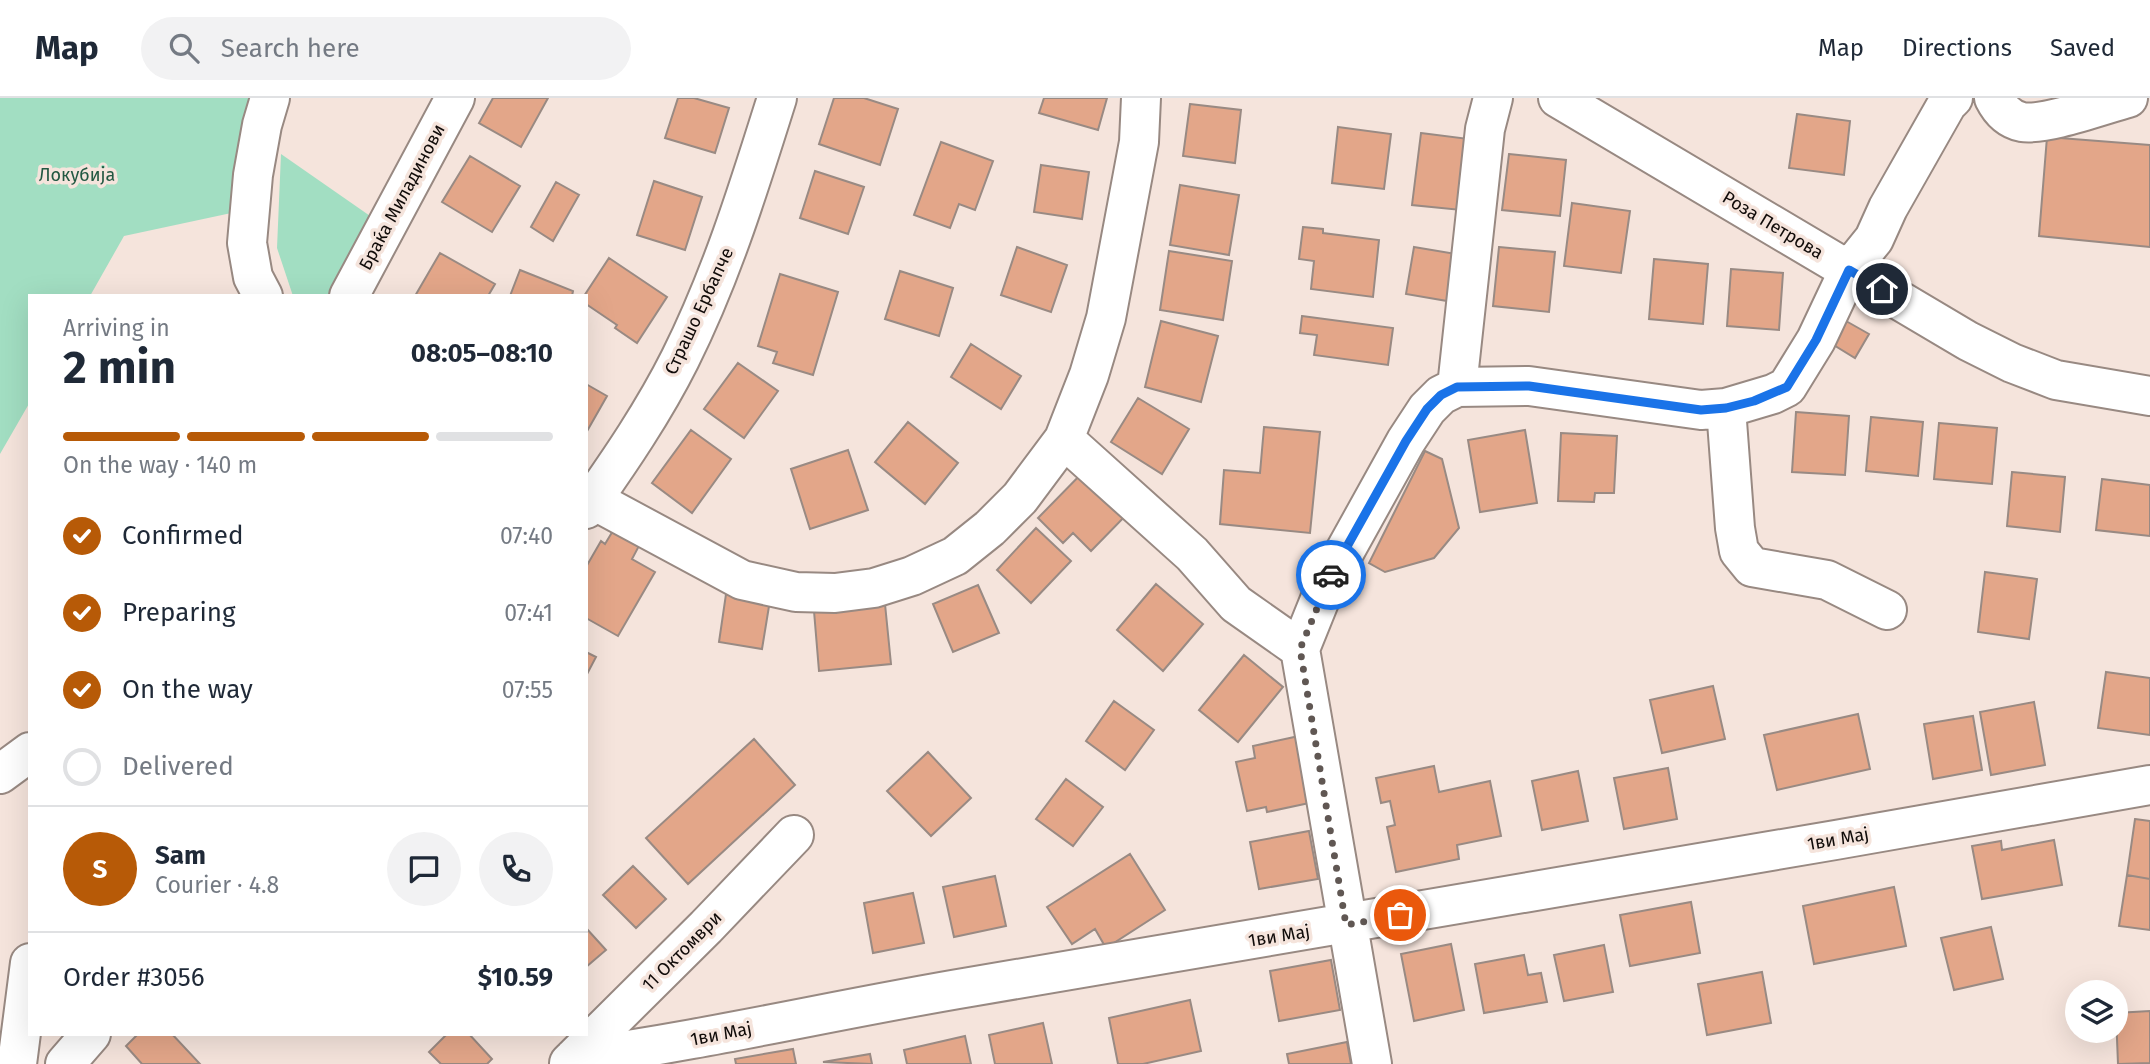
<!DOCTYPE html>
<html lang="en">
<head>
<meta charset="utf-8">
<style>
	body { margin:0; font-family:"Fira Sans",sans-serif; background:#f2f2f3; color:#1f2937; height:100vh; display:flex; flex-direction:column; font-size:26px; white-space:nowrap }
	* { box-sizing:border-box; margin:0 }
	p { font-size:23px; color:#747a83 }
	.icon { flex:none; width:38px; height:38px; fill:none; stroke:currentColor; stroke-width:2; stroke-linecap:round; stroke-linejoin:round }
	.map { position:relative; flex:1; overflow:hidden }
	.drawer { position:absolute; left:28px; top:196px; width:560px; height:742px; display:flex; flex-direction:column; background:#fff; border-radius:0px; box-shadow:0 7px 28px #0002 }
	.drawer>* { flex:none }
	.fabs { position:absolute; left:2065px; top:882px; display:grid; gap:14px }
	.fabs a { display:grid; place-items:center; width:63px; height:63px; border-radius:50%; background:#fff; box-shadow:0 7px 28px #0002; font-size:35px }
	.pin { position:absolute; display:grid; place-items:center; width:60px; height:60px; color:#fff; margin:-30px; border:4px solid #fff; border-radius:50%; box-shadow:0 2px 7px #0007 }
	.courier { position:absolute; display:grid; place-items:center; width:70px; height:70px; margin:-35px; border:5px solid #1a73e8; border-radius:50%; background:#fff; color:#222; box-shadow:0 2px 9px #0007 }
	.summary em { font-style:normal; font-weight:700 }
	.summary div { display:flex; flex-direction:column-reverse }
	.summary { display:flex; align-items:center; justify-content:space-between; height:119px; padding:0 35px }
	h1 { font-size:46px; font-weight:700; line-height:52px }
	.bar { display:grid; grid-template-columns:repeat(4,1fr); gap:10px 7px; align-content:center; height:84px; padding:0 35px }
	.bar i { height:9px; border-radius:5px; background:#e0e1e3 }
	.bar .current { background:#b75a07 }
	.bar p { grid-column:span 4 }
	.line { display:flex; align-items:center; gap:18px; padding:0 35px; border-top:2px solid #e0e1e3 }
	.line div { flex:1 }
	.round { display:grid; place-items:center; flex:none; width:74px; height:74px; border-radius:37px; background:#f2f2f3 }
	ol { padding:0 35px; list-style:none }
	li { display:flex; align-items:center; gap:21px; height:77px }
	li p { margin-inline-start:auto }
	li .icon { padding:7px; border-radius:50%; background:#b75a07; color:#fff; stroke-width:4 }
	li:last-child { color:#747a83 }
	li i { width:38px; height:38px; border:4px solid #e0e1e3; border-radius:50% }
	header { display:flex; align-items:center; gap:42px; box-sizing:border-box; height:98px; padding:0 35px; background:#fff; border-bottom:2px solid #e0e1e3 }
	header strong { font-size:33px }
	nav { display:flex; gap:38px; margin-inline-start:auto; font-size:24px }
	.search { width:490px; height:63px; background:#f2f2f3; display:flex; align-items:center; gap:18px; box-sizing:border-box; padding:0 24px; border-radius:38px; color:#747a83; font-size:26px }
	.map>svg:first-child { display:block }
	.green { fill:#a2dec2 }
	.building { fill:#e3a689; stroke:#998a83; stroke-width:2 }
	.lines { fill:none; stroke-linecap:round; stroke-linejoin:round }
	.street-casing { stroke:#988982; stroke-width:42 }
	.secondary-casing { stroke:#988982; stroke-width:42 }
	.street { stroke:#fff; stroke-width:38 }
	.secondary { stroke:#fff; stroke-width:38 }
	.done { stroke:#605753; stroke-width:7; stroke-dasharray:0 12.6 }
	.route { stroke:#1a73e8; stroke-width:9 }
	.labels { text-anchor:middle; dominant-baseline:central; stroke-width:7; stroke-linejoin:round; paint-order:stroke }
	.park-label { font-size:18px; fill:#225842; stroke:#f5e4dc }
	.street-label { font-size:18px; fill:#100b09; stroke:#f5e4dc }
</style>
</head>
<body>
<header>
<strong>Map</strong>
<div class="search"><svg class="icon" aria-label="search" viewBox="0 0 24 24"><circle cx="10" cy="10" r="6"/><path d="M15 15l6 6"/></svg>Search here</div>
<nav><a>Map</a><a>Directions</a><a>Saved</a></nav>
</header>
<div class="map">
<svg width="2150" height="966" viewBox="0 0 2150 966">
	<rect width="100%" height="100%" fill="#f5e4dc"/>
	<path class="green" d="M0,0H272L236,114L124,138L90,198H30V304L0,356Z
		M281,56L373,120L331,198H293L277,150Z"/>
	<path class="building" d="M493,0H548L521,49L479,25Z
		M678,0H694L729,10L715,55L665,40Z
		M834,0H864L898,11L880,67L819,46Z
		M1044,0H1107L1098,32L1039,15Z
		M1190,6L1241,12L1235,65L1183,58Z
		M1797,16L1850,23L1844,77L1789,70Z
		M1338,29L1391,36L1384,91L1332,85Z
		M1421,35L1469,41L1461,112L1412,107Z
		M2047,39L2150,47V149L2039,138Z
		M941,44L993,63L975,112L959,106L950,130L914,117Z
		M1509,56L1566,62L1560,118L1502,112Z
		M470,58L520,88L492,134L442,104Z
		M1041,67L1089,74L1082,121L1034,114Z
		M815,73L864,89L848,136L800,120Z
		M654,83L702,99L685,152L637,137Z
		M556,84L579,97L553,143L531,129Z
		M1180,87L1239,97L1229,157L1170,147Z
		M1572,105L1630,113L1621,175L1564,168Z
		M1303,129L1323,131V135L1379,142L1373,199L1311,191L1314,163L1299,161Z
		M1017,149L1067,167L1051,214L1001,197Z
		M1414,149L1462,157L1453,204L1406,196Z
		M1499,149L1555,154L1549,214L1493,208Z
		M1169,153L1232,163L1223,222L1160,212Z
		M440,155L495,186L488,198H415Z
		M609,160L667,199L637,245L615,230L617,227L586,206V198H584Z
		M1654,161L1708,166L1703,226L1649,221Z
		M1731,171L1783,175L1779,232L1727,228Z
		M520,172L573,193L572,198H510Z
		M900,173L953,190L939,238L885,221Z
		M780,176L838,194L813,277L773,265L777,254L758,248Z
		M1302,218L1393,230L1388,267L1314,257L1317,237L1300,235Z
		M1161,223L1218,238L1201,304L1145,289Z
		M1846,223L1869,236L1855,260L1832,246Z
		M971,246L1021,278L1001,311L951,279Z
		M738,265L778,293L744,340L704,311Z
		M586,286L607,298L586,335Z
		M1138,300L1189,331L1162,376L1111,344Z
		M1796,314L1849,318L1845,377L1792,374Z
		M1871,319L1923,324L1918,378L1866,373Z
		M908,324L958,365L925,406L875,364Z
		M1939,325L1997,330L1992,386L1934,381Z
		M1264,329L1320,334L1310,435L1220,426L1224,372L1260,375Z
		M691,332L731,361L692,415L652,385Z
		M1525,332L1537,405L1480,414L1468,342Z
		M1561,335L1617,338L1614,395H1595L1594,404L1558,403Z
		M848,352L868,412L810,431L791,371Z
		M1425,353L1442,361L1459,430L1434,460L1385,474L1369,465Z
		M1090,367L1133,410L1091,453L1073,435L1063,445L1038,420Z
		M2012,374L2065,379L2060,434L2007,428Z
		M2102,381L2150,387V438L2096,432Z
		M1036,430L1071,463L1031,505L997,472Z
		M614,431L640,446L632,461L655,474L618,538L586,520V469L601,443L605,446Z
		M1985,474L2037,481L2029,541L1978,534Z
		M1156,486L1203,526L1163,573L1117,532Z
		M978,487L999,535L953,554L933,506Z
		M726,496L770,502L762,551L719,544Z
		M885,506L891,566L819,573L814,513Z
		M586,554L596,559L586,578Z
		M1244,557L1283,589L1238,644L1199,612Z
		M2106,574L2150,580V637L2098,630Z
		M1713,588L1725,641L1662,655L1650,602Z
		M1114,603L1154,632L1125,672L1086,643Z
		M2034,604L2045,667L1991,677L1980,614Z
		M1858,616L1870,671L1777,692L1764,637Z
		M1973,618L1982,672L1933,681L1924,626Z
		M1299,638L1314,704L1267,714L1266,709L1247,713L1236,664L1255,660L1253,648Z
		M754,641L795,687L688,786L646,740Z
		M928,654L971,700L931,738L887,693Z
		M1434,668L1439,694L1490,683L1501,738L1457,747L1459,761L1396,774L1387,729L1395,727L1390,703L1381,705L1376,680Z
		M1668,670L1677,721L1624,731L1614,680Z
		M1578,673L1588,723L1542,732L1532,683Z
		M1066,681L1103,709L1073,748L1036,721Z
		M2135,721L2150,723V781L2127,777Z
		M1309,733L1318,781L1259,791L1250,744Z
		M2054,742L2062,787L1982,801L1972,748L2001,743L2002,752Z
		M1130,756L1165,812L1106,850L1095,831L1072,846L1047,809Z
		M633,768L666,801L636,830L603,797Z
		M2127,777L2150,781V832L2119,828Z
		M995,778L1006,828L954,839L943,789Z
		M1894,789L1906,848L1814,866L1803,808Z
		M913,795L924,845L873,855L864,805Z
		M1691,804L1700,855L1630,868L1620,817Z
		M1991,829L2003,881L1954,892L1941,840Z
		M586,830L606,852L586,869Z
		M1451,846L1464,912L1414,923L1401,856Z
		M1604,847L1613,894L1564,903L1554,857Z
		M1524,857L1528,877L1541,875L1547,904L1484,915L1475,866Z
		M1331,862L1340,912L1279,923L1270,873Z
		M1762,874L1771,925L1707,937L1698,886Z
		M1190,902L1201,953L1143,966H1118L1109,920Z
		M2150,913V965L2118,966L2116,915Z
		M1043,925L1052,966H995L989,937Z
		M138,936H172L200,966H142L126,948Z
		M447,936H469L492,961L487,966H441L429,954Z
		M965,938L971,966H907L904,952Z
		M1347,944L1351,966H1289L1287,956Z
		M793,951L796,966H736L735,961Z
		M870,956L872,966L823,964Z"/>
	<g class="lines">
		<defs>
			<path id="street" d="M1558,0L1968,243L2012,265L2056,282L2150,298
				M1994,0C2000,12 2008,21 2022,24C2045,28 2102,7 2128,0
				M263,198L253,179L247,145L253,77L262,27L270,0
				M349,198L455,0
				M1457,289L1485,31L1493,0
				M1726,310L1735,430L1739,453L1752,469L1827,482L1887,512
				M1064,341L1192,456L1236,506L1300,551L1372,966
				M586,398L742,482L796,494L835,495L874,490L912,478L955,458L990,430L1020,400L1064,341L1089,277L1106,220L1139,44L1141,0
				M1300,551L1325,489L1406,343L1427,311L1441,297L1457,289L1529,288L1701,312L1726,310L1773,296L1787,289L1816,242L1849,172L1874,141L1888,110L1947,6L1953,0
				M0,676L30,654
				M574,960C707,942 838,911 970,889C1364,824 1757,756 2150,687
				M569,965L706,829L794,737
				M17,966L30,865"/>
			<path id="secondary" d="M586,411C620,363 654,313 680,261C722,177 749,89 777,0
				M65,966L91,936"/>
		</defs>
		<use href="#street" class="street-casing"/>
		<use href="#secondary" class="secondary-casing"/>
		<use href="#street" class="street"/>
		<use href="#secondary" class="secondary"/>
	</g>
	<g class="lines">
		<path class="done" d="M1331,477L1300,551L1346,827L1400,817"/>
		<path class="route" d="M1331,477L1406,343L1427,311L1441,297L1457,289L1529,288L1701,312L1726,310L1754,303L1787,289L1816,242L1849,172L1882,191"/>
	</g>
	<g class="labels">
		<g class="park-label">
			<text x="77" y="77">Локубија</text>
		</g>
		<g class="street-label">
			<text transform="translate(402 99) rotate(-62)">Браќа Миладинови</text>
			<text transform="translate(1773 127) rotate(31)">Роза Петрова</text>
			<text transform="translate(699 213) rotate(-65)">Страшо Ербапче</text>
			<text transform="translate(1838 741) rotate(-10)">1ви Мај</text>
			<text transform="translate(1279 838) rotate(-9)">1ви Мај</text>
			<text transform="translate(682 853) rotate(-45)">11 Октомври</text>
			<text transform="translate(721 936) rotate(-11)">1ви Мај</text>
		</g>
	</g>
</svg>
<div class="fabs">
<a><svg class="icon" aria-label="layers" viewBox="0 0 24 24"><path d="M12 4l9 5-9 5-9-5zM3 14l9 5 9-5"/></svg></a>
</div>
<div class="pin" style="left:1400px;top:817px;background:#ea580c"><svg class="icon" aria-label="bag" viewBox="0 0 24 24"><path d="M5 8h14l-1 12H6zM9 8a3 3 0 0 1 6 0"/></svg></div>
<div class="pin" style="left:1882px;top:191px;background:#1f2937"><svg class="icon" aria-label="home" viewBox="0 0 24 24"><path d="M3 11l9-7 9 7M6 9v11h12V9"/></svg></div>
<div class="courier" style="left:1331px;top:477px"><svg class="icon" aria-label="car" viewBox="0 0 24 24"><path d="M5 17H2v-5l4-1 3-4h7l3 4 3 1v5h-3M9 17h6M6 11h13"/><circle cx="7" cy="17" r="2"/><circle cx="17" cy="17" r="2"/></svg></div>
<section class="drawer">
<div class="summary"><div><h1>2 min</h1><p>Arriving in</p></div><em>08:05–08:10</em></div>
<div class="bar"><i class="current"></i><i class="current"></i><i class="current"></i><i></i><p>On the way · 140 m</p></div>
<ol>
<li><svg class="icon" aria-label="check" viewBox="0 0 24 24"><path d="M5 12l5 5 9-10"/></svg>Confirmed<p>07:40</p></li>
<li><svg class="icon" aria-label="check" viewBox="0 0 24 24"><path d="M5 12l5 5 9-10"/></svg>Preparing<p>07:41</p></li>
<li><svg class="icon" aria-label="check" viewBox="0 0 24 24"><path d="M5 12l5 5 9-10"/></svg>On the way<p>07:55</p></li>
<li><i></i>Delivered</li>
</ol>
<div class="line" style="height:126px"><b class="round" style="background:#b75a07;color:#fff">S</b><div><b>Sam</b><p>Courier · 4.8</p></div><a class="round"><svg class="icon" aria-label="chat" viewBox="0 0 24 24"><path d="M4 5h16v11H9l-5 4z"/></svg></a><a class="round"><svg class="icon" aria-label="phone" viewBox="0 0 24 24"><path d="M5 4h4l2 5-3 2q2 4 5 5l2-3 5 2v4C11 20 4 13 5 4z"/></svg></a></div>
<div class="line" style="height:91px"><div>Order #3056</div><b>$10.59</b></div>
</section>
</div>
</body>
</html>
